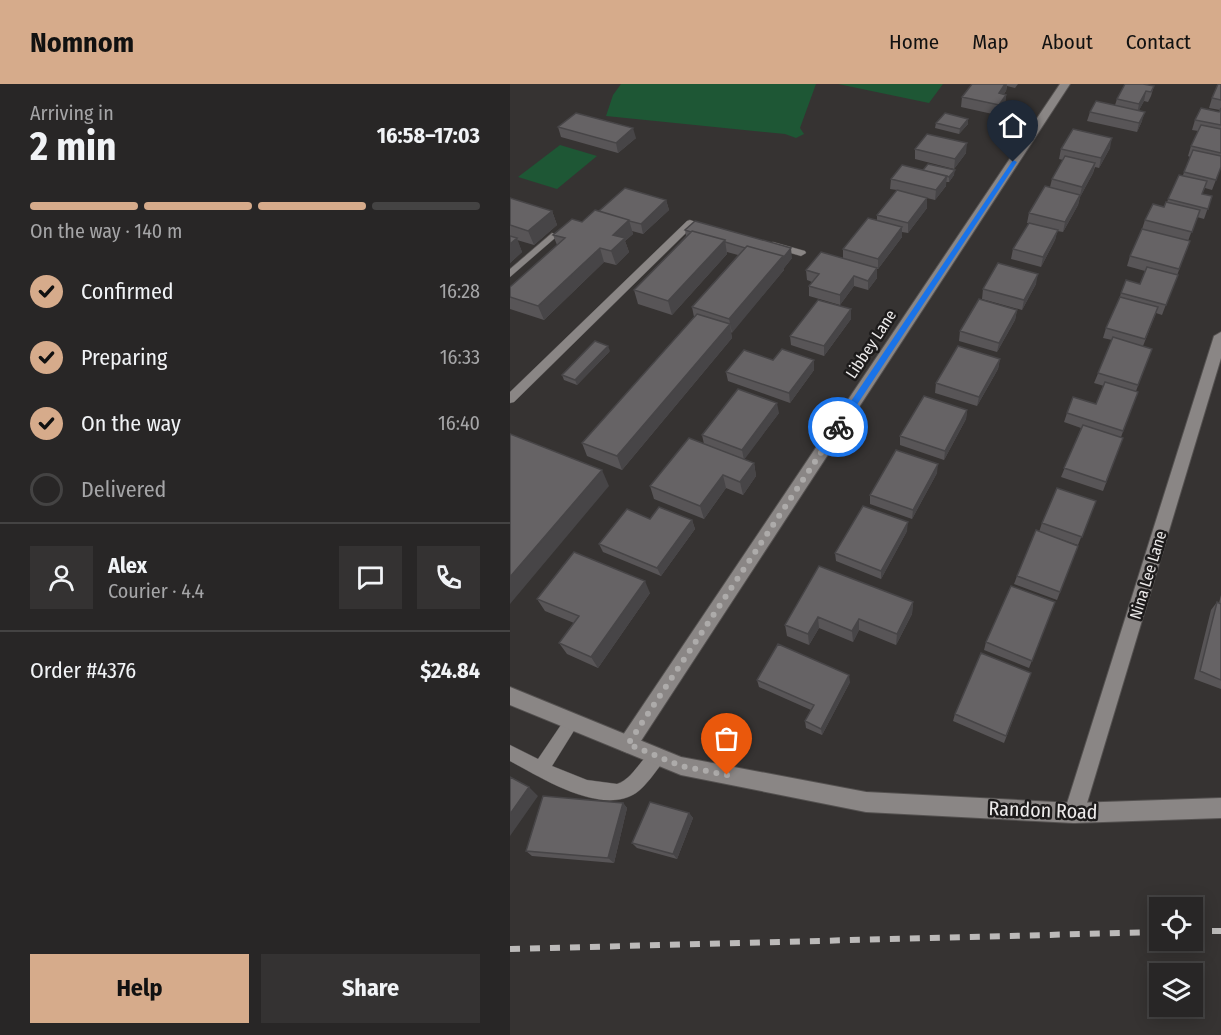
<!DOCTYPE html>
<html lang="en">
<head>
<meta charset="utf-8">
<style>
	body { margin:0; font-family:"Fira Sans Condensed",sans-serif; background:#343232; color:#f1f3f6; height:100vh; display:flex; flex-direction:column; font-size:22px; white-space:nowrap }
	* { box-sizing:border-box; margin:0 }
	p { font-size:20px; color:#a5a5a7 }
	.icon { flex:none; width:33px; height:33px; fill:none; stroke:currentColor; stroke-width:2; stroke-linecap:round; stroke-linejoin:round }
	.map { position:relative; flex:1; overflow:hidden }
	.drawer { display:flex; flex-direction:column; background:#282626; width:510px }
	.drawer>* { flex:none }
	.buttons { position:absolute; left:639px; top:813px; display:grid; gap:12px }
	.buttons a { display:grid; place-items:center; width:54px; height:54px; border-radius:0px; background:#282626; box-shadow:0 3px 15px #0003,0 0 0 2px #444343; font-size:30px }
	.pin { position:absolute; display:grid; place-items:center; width:51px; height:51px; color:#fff; margin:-62px -26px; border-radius:50% 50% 50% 0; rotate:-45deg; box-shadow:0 0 6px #0007 }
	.pin .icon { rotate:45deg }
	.courier { position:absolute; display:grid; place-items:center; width:60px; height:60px; margin:-30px; border:4px solid #1a73e8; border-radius:50%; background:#fff; color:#222; box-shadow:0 2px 8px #0007 }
	.head em { font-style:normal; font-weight:700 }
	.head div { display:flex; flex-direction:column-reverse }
	.head { display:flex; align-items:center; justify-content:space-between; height:102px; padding:0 30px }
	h1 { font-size:39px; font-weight:700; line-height:45px }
	.bar { display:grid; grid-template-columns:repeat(4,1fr); gap:9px 6px; align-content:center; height:72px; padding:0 30px }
	.bar i { height:8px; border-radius:4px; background:#444343 }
	.bar .selected { background:#d6ab8b }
	.bar p { grid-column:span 4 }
	.line { display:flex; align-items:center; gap:15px; padding:0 30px; border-top:2px solid #444343 }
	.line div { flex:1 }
	.round { display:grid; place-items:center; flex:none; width:63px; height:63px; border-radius:0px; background:#343232 }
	ol { padding:0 30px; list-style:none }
	li { display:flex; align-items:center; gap:18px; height:66px }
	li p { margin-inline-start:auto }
	li .icon { padding:6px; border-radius:50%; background:#d6ab8b; color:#111; stroke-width:4 }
	li:last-child { color:#a5a5a7 }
	li i { width:33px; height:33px; border:3px solid #444343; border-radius:50% }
	.cta { display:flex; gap:12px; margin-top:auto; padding:12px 30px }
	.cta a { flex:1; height:69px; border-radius:0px; background:#d6ab8b; color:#111; font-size:24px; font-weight:700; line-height:69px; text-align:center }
	.cta a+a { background:#343232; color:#f1f3f6 }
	header { display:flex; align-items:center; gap:36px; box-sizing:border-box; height:84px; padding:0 30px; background:#d6ab8b; color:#111 }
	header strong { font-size:28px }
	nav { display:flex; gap:33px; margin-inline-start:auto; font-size:21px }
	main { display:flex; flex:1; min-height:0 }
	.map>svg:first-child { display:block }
	.green { fill:#1e5735 }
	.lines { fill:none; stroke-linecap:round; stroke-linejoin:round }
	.service-casing { stroke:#545150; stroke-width:1 }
	.minor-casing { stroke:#545150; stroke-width:2 }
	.tertiary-casing { stroke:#545150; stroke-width:2 }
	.service { fill:#8a8685; fill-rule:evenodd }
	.minor { fill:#8a8685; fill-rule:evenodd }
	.tertiary { fill:#8a8685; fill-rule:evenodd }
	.rail { stroke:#bcbab9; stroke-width:6; stroke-dasharray:10 10; stroke-linecap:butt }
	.wall { fill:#585557 }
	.shaded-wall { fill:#474547 }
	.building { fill:#666365; stroke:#474547; stroke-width:1.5 }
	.route { fill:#1a73e8 }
	.done { stroke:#adabaa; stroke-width:6; stroke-dasharray:0 10.8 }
	.labels { text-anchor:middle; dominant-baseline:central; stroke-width:5; stroke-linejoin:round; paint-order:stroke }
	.street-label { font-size:16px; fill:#edebeb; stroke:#1d1b1b }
	.near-street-label { font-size:20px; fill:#edebeb; stroke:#1d1b1b }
</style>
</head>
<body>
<header>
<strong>Nomnom</strong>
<nav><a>Home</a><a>Map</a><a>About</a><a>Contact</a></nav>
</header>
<main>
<section class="drawer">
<div class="head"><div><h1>2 min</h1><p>Arriving in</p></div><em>16:58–17:03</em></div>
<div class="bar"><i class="selected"></i><i class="selected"></i><i class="selected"></i><i></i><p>On the way · 140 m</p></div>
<ol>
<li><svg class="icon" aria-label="check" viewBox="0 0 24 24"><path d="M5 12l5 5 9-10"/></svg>Confirmed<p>16:28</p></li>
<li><svg class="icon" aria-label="check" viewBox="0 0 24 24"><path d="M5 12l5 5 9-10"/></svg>Preparing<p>16:33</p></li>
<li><svg class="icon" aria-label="check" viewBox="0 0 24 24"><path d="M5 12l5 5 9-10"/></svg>On the way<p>16:40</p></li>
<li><i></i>Delivered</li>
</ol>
<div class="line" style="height:108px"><a class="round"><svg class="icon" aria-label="person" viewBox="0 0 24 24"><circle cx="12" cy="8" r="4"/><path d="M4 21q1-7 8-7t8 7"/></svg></a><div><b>Alex</b><p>Courier · 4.4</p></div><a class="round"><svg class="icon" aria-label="chat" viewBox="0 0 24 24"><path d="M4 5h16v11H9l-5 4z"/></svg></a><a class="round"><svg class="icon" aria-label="phone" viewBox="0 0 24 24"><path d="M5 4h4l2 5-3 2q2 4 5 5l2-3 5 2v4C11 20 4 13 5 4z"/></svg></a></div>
<div class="line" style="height:78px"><div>Order #4376</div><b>$24.84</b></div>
<div class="cta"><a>Help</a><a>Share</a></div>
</section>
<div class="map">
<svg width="711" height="951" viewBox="0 0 711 951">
	<rect width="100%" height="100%" fill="#363332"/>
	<path class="green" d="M111,0H306L290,44L294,50L286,54L275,50L96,32L103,11Z
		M328,0H433L419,19Z
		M50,61L87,72L47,105L8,93Z"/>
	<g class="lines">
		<defs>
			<path id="service" d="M180,136L203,144L198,147L182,143L4,318L0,319V308L177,137Z
				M42,149L45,150V154L0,193V185Z
				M263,158L295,167L296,169L291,172L260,163L258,161Z
				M62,630L67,632L70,637L42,682L77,696L107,700C125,694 131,671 148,664L154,667L156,672L154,677C145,688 137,701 126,709C91,732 32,694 0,677V661L28,675L57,632Z"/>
			<path id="minor" d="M550,0H560L125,666L118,669L111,666L108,660L111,654Z
				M711,248V274L574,729L571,736L564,739L557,736L554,729L704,252Z"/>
			<path id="tertiary" d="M0,603L171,673L356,708L564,719L711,714V734L564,739L356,728L171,691L0,621Z"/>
		</defs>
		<use href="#service" class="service-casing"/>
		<use href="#minor" class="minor-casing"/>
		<use href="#tertiary" class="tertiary-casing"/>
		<use href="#service" class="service"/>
		<use href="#minor" class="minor"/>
		<use href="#tertiary" class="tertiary"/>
		<path class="rail" d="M682,847H711
			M0,865L650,848"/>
	</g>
	<path class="wall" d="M462,0H508L505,4L497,2L496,7L494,10L496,11L495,20L487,31L451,23L452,13Z
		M613,0H633L644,2L641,12L638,18L634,17L629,26L632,37L627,48L577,37L580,28L605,21L607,15L615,0Z
		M711,0V83L702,106L695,104L692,110L702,112L694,135L687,133L678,157H680L652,231L646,229L633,262L642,265L626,307L628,308L611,353L613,354L593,407L551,393L571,344L554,338L557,329L586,320L594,302L584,299L602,256L593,254L596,244L608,219L611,209L630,200L635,187L617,182L620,172L632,145L635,136L654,123L657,118L669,91H673L680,73L678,72L681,62L688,47L682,46L685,36L709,28L710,26L699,24L702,14Z
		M458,35V40L449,50L425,44L426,39Z
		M48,43L126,54L108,69L51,53Z
		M600,64L589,84L585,83L583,89L570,113L568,121L553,148L547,147L545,156L531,183L501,175L503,165L519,139H517L519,129L540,103L542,95L553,76L549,75L551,65Z
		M405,65L456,69L444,85L405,75Z
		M413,86L444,91L439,98H436V102L425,116L417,114V124L398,149L392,148V153L368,185H367V194L358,206L344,202L330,221L299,212V202L302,198L297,196L296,186L333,174V165L367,136V131L387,106L380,105L381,95Z
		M0,114L42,127L47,141L24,161L7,156L12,168L0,179Z
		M156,116L159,126L133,150L122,147L123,150L115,157L119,168L106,181L94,178L34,236L0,225V203L47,161L43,151L72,138L89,127Z
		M175,146L282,174L274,184V186L221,249L222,254L112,386L77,372L72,359L184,233L182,223L228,171L217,168V170L162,231L128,220L124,206L176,152Z
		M526,200L512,226L472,215L473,205Z
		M341,225V235L314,272L281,261L280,252Z
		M507,226L505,236L487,268L449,257L450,247Z
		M100,267L67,301L54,296L52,291Z
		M490,275L488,285L467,322L425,309L426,299Z
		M263,276H304V286L280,319L218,297L216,288Z
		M457,326L456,335L434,376L390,361V352Z
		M269,329L234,375L244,379L246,392L233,411L216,404L194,435L144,415L140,402L194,360L192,351Z
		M427,389L402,435L360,420V411Z
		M586,417L568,461L529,448L532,439Z
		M140,435L182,436L185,445L151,492L93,468L89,460Z
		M397,447L371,495L326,477L325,469Z
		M568,462L547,516L504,500L507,492Z
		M309,482L403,518L402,530L386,561L349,546L343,558L309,544L299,561L277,552L275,541Z
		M140,509L88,584L57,570L49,559L64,539L35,527L27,515Z
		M711,511V605L684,595L701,526L707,518L709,519Z
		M545,518L519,584L474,566L476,558Z
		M521,589L494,659L443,637L445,630Z
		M247,596L340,598L312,651L296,644L295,637L301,626L249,603Z
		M113,719L117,724L104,779L22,772L16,767Z
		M179,729L183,734L167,775L127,764L122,759Z"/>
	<path class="shaded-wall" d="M495,0H497L496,7L487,19L489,9Z
		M636,7L634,17L627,30L629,20Z
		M496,11L495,20L487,31L489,21Z
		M635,28L632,37L627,48L629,39Z
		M458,35V40L449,50L450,45Z
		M123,44L126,54L108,69L106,59Z
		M602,54L600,64L589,84L591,74Z
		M457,59L456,69L444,85L445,75Z
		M585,79L583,89L570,113L568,121L553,148L555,138L570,111L572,103Z
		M445,86L444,91L439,98V93Z
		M437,92L436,102L425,116L426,106Z
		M417,114V124L398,149V139Z
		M156,116L159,126L133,150L131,140Z
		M42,127L47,141L24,161L18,147Z
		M119,136L123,150L115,157L119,168L106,181L101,167L103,151Z
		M392,143V153L368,185V175Z
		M548,146L545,156L531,183L533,173Z
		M7,154L12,168L0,179V160Z
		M215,156L217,170L162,231L158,217Z
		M90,164L94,178L34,236L28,222Z
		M281,164L282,174L274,184V186L222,249L219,235L273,172Z
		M367,184V194L358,206V197Z
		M528,190L526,200L512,226L514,216Z
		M344,192V202L330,221V211Z
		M341,225V235L314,272V262Z
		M507,226L505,236L487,268L489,259Z
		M220,240L222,254L112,386L107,372Z
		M98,262L100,267L67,301L65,296Z
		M490,275L488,285L467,322L469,313Z
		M304,276V286L280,319L279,309Z
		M267,319L269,329L234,376L232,366Z
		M457,326L456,335L434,376L435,367Z
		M244,379L246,392L233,411L230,398Z
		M428,380L427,389L402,435L403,426Z
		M92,386L99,402L0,520V493Z
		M213,391L216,404L194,435L190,422Z
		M182,436L185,445L151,492L147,484Z
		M398,438L397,447L371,495V487Z
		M135,497L140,509L88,584L81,573Z
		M403,518L402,530L386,561L387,550Z
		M308,533L309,544L299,561L298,550Z
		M349,535V546L343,558L342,547Z
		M339,591L340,598L312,651L311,645Z
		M19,703L28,712L0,752V730Z
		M113,719L117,724L104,779L98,774Z
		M179,729L183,734L167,775L163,770Z"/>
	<path class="building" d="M462,0H495L489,9L496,11L489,21L452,13Z
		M615,0H633L644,2L641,8L636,7L629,20L607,15Z
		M708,0H711V16L702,14Z
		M586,17L635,28L629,39L580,28Z
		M691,24L709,28L711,24V41L685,36Z
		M66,29L123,44L106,59L48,43Z
		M435,29L458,35L450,45L426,39Z
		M691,41L711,45V69L681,62Z
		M563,45L602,54L591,74L551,65Z
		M417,50L457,59L445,75L405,65Z
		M683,66L711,72V83L706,96L674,88Z
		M555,72L585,79L572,103L542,95Z
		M418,80L445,86L439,93L413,86Z
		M392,81L437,92L426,106L381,95Z
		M669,91L697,97L692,110L702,112L698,125L658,115Z
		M535,102L570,111L555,138L519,129Z
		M115,104L156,116L131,140L119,137V136L89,127Z
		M387,106L417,114L398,139L367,131Z
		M0,114L42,127L18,147L0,141Z
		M656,118L690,126L682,148L635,136L643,120L654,123Z
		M85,126L119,136L103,151L115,154L101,167L90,164L28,222L0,213V203L55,154L43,151L62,135L72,138Z
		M358,134L392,143L368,175L333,165Z
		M185,137L281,164L273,174V172L237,162L235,164L215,158V156L182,147L181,148L175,146Z
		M519,139L548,146L533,173L503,165Z
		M632,145L680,157L669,185L620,172Z
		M182,147L215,156L158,217L124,206Z
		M0,152L7,154L0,160Z
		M237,162L273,172L219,235L182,223Z
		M311,168L367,184L358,197L344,192L330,211L299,202L309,190L296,186Z
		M488,179L528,190L514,216L473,205Z
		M637,183L668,191L656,221L611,209L616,196L630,200Z
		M610,213L648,223L635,255L596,244Z
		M469,215L507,226L489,259L450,247Z
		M308,216L341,225L314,262L280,252Z
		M187,230L220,240L107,372L72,359Z
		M603,253L642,265L628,301L588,289Z
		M85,257L98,262L65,296L52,291Z
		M448,262L490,275L469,313L426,299Z
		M272,265L304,276L279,309L216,288L234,266L263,276Z
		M595,298L628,308L613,347L557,329L563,313L586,320Z
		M228,305L267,319L232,366L192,351Z
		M414,312L457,326L435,367L390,352Z
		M573,341L613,354L596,398L554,384Z
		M0,350L92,386L0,493Z
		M179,354L244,379L230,398L213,391L190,422L140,402Z
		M386,366L428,380L403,426L360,411Z
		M547,404L586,417L572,453L532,439Z
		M353,422L398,438L371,487L325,469Z
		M149,423L182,436L147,484L89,460L117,425L140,435Z
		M526,446L568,462L550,508L507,492Z
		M64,468L135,497L81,573L49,559L69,532L27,515Z
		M309,482L403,518L387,550L349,535L342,547L308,533L298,550L275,541Z
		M501,502L545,518L522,577L476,558Z
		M707,518L711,520V596L690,587Z
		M268,560L339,591L311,645L295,637L304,621L247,596Z
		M471,569L521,589L496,652L445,630Z
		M0,693L19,703L0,730Z
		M33,712L113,719L98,774L16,767Z
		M140,718L179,729L163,770L122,759Z"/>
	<path class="route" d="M503,76L507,78L331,345H325V341Z"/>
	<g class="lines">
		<path class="done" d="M217,691L171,682L118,660L328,343"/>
	</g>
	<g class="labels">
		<g class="street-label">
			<text transform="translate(361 260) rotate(-57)">Libbey Lane</text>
			<text transform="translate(638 491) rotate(-73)">Nina Lee Lane</text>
		</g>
		<g class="near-street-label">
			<text transform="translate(533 726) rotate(2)">Randon Road</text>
		</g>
	</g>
</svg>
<div class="buttons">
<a><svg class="icon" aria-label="locate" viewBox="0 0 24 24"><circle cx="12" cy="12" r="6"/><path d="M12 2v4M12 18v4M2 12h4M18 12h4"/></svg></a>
<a><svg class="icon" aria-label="layers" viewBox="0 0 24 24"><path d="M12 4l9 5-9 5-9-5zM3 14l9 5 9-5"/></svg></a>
</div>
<div class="pin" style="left:217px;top:691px;background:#ea580c"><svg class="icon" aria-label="bag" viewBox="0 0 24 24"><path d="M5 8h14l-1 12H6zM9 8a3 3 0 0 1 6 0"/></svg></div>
<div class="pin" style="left:503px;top:78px;background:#1f2937"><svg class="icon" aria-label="home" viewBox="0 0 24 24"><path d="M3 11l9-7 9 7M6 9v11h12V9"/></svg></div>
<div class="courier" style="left:328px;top:343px"><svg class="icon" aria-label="bike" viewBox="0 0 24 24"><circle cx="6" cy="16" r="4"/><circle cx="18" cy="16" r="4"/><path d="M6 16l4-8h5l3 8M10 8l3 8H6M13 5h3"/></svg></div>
</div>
</main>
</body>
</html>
